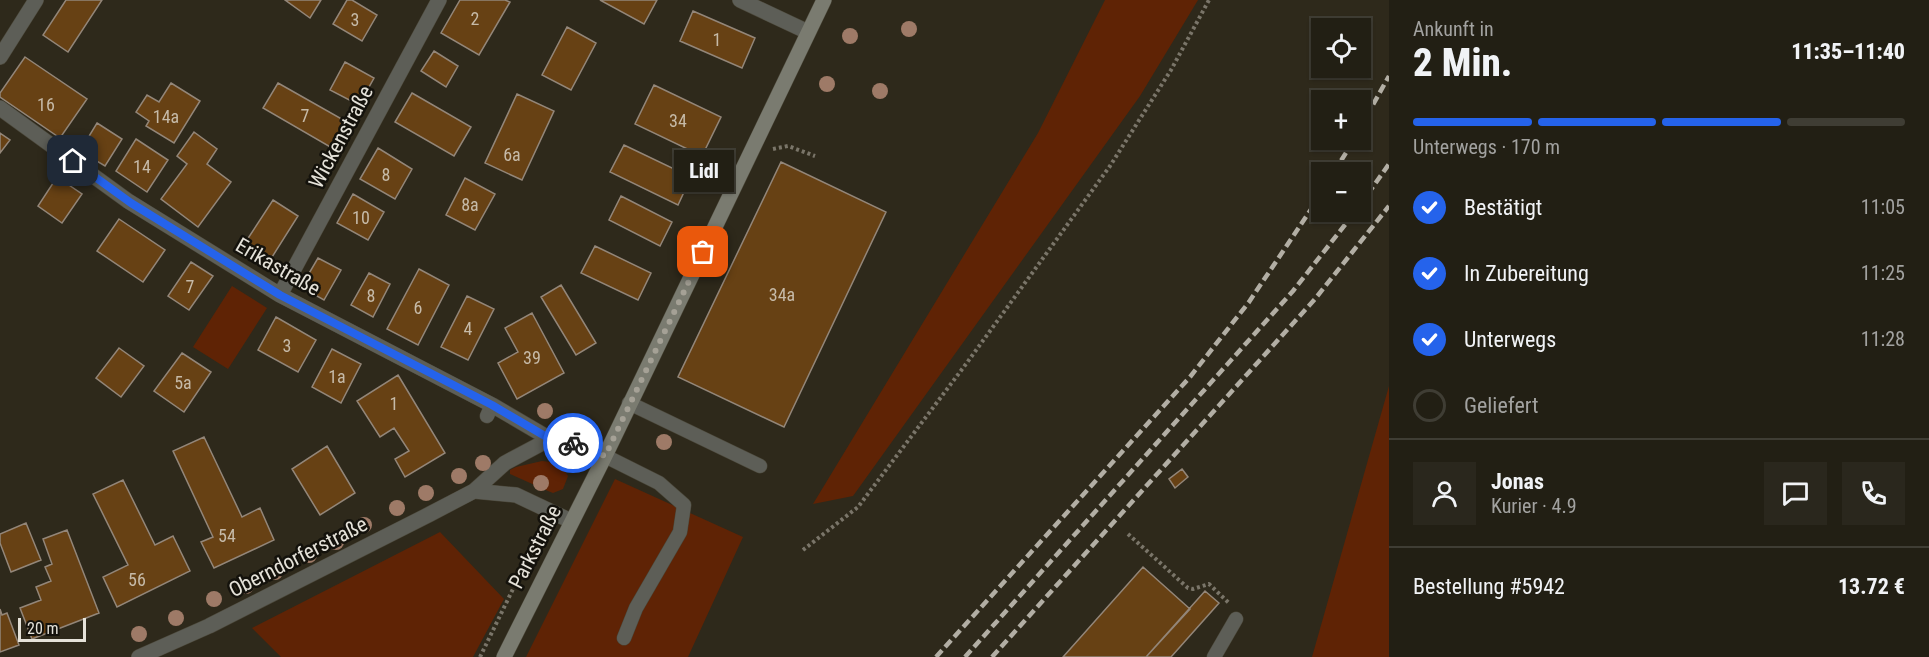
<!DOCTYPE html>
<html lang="de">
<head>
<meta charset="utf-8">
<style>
	body { margin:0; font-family:"Roboto Condensed",sans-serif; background:#2a271d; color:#f1f3f6; height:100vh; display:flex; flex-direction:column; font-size:22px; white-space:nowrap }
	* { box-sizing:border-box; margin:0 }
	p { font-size:20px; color:#a2a2a0 }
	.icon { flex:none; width:33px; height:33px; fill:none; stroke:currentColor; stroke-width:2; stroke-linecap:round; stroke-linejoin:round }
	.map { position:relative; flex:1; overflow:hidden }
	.drawer { display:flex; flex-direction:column; background:#221f14; width:540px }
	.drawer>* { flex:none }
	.fabs { position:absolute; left:1311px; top:18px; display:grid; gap:12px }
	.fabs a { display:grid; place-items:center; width:60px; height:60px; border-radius:0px; background:#221f14; box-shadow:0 2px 4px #0004,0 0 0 2px #3f3d34; font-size:30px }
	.scale { position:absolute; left:18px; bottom:15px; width:68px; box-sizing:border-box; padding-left:6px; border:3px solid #e5e2d9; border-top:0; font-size:16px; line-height:21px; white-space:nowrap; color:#e5e2d9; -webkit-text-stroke:4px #14120c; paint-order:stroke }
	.pin { position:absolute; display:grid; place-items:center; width:51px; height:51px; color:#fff; margin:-26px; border-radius:12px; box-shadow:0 3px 9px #0006 }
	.courier { position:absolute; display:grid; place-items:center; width:60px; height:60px; margin:-30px; border:4px solid #2563eb; border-radius:50%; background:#fff; color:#222; box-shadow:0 2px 8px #0007 }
	.bubble { position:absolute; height:42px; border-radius:0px; background:#221f14; box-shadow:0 2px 4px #0004,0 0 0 2px #3f3d34; font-size:20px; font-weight:800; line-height:42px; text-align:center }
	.summary em { font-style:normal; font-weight:800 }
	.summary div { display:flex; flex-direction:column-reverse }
	.summary { display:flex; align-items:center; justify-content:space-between; height:102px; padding:0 24px }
	h1 { font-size:39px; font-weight:800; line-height:45px }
	.bar { display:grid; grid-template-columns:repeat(4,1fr); gap:9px 6px; align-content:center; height:72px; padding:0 24px }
	.bar i { height:8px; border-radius:4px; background:#3f3d34 }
	.bar .active { background:#2563eb }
	.bar p { grid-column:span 4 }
	.line { display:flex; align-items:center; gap:15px; padding:0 24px; border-top:2px solid #3f3d34 }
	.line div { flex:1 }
	.round { display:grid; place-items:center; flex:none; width:63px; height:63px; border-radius:0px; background:#2a271d }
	ol { padding:0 24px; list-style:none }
	li { display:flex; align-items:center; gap:18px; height:66px }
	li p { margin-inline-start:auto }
	li .icon { padding:6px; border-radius:50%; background:#2563eb; color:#fff; stroke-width:4 }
	li:last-child { color:#a2a2a0 }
	li i { width:33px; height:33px; border:3px solid #3f3d34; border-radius:50% }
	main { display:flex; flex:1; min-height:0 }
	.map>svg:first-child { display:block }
	.green { fill:#5f2305 }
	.building { fill:#674114; stroke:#938679; stroke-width:1.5 }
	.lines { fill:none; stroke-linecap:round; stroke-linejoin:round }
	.service-casing { stroke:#4b4739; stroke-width:15 }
	.minor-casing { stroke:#4b4739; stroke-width:16 }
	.tertiary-casing { stroke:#4b4739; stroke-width:16 }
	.secondary-casing { stroke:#4b4739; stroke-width:16 }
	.path { stroke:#7a7569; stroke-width:4; stroke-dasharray:3 3; stroke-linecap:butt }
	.service { stroke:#5d5e57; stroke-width:14 }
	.minor { stroke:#5d5e57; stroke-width:15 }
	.tertiary { stroke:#5d5e57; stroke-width:15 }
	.secondary { stroke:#7a7b70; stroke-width:15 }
	.rail { stroke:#b2aea4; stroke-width:4.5; stroke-dasharray:9 4.5; stroke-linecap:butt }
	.tree { fill:#9e7a67 }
	.done { stroke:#a5a196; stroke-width:6; stroke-dasharray:0 10.8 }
	.route { stroke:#2563eb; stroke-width:8 }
	.labels { text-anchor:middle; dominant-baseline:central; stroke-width:5; stroke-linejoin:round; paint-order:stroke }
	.number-label { font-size:18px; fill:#c6baa8 }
	.street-label { font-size:21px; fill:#e5e2d9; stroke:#14120c }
</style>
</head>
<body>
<main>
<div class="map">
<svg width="1389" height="657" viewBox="0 0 1389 657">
	<rect width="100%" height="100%" fill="#2e291b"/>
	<path class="green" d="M1105,0H1198L1140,96L853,496L813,504L1038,133Z
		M232,286L267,308L228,369L193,347Z
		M1389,386V657H1312Z
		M542,461C555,462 562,465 568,476L563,489L553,493L548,491L510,474V470L516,467Z
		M615,479L743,537L688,657H526Z
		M440,532L504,599L473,657H281L252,628Z"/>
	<path class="building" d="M66,0H102L68,52L43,35Z
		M285,0H321L310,18Z
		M347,0H352L377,15L362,41L333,24Z
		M460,0H505L510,2L479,55L441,33Z
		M600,0H657L644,24Z
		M693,11L755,38L742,68L680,41Z
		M567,27L596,43L571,90L542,75Z
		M434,51L458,66L446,87L421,71Z
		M25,57L87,99L60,138L0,97V93Z
		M345,62L374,78L359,105L330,90Z
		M171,83L200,101L174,143L146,126L149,121L136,112L147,95L159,102Z
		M278,83L347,122L332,148L263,108Z
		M654,85L721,117L702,156L635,124Z
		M412,93L471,127L454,156L395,122Z
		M517,94L554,111L522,180L485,163Z
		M97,123L122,139L105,166L80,151Z
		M194,132L217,149L207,164L231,182L198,227L161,199L187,164L177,156Z
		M0,133L10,140L0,153Z
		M136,139L168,160L147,192L116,171Z
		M624,145L691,177L678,205L610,172Z
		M378,148L412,169L395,199L360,179Z
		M781,162L886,212L784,427L678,377Z
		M57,177L82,194L62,223L38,206Z
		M465,178L495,194L475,230L446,215Z
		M353,194L384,212L368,240L337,223Z
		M621,196L672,222L660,246L609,220Z
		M273,200L298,216L267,265L241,249Z
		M119,219L165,250L143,282L97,251Z
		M595,246L651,273L638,300L581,273Z
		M318,258L341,270L324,300L301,287Z
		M191,262L213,276L189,310L168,296Z
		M419,269L449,285L418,345L387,329Z
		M369,273L390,284L373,317L351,305Z
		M561,285L596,343L576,355L541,297Z
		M467,296L494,309L468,360L441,347Z
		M532,313L564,373L517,399L498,363L518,352L505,328Z
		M276,317L316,340L298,372L258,350Z
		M119,348L144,366L121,397L96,378Z
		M332,349L361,364L341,403L312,387Z
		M182,353L211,372L184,412L154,391Z
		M398,375L445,453L405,477L395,459L409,451L394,428L380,437L357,401Z
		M204,437L242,517L260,508L274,540L214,568L201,542L213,537L173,451Z
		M327,446L355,493L320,515L292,469Z
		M1182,469L1188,477L1175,488L1169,479Z
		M123,480L155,545L173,536L190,571L117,607L103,577L128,565L93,494Z
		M26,523L41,560L11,572L0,543V534Z
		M67,530L99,613L32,639L20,608L41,600L36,587L51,581L45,567L52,564L43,539Z
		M1143,567L1190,609L1146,657H1063Z
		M1205,591L1219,603L1171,657H1146Z
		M0,609L2,615L7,613L19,645L0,652Z"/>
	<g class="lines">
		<defs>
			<path id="service" d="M629,403L760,466
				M487,416L492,405
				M605,456L659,483L684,505L680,532L636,608L624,638
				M1214,657L1236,619"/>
			<path id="minor" d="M0,57L36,0
				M0,108L128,201L280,295L492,405L550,439
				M280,295L439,0"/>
			<path id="tertiary" d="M740,0L808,32
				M474,491L516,495L571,521
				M139,657L209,626L430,514L474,491L505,463L550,439L566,440L605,456"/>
			<path id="secondary" d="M504,657L605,456L824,0"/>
		</defs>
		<use href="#service" class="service-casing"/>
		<use href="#minor" class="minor-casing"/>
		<use href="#tertiary" class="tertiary-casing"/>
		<use href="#secondary" class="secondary-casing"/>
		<path class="path" d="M773,149L788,146L815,156
			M1128,534L1188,588L1193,589L1209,584L1230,604
			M803,550L858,507L966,364L1110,166L1171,70L1209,0
			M480,657L528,558L534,553"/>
		<use href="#service" class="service"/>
		<use href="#minor" class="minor"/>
		<use href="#tertiary" class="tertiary"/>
		<use href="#secondary" class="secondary"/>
		<path class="rail" d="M1360,128L1389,76
			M1334,172L1354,140
			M1360,205L1389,164
			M936,657L1190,377L1249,302L1322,193
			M965,657L1293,291L1355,212
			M992,657L1315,299L1389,206"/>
	</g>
	<g class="tree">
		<circle cx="909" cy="29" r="8"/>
		<circle cx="850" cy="36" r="8"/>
		<circle cx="827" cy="84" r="8"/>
		<circle cx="880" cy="91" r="8"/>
		<circle cx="545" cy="411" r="8"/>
		<circle cx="664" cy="442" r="8"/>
		<circle cx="483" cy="463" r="8"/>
		<circle cx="459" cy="476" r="8"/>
		<circle cx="541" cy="483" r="8"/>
		<circle cx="426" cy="493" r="8"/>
		<circle cx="397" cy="508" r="8"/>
		<circle cx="364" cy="525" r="8"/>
		<circle cx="336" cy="542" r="8"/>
		<circle cx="309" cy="555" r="8"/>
		<circle cx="275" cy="572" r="8"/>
		<circle cx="246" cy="586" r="8"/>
		<circle cx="214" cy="599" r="8"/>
		<circle cx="176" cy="618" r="8"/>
		<circle cx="139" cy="634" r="8"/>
	</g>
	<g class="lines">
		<path class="done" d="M573,443L605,456L703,252"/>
		<path class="route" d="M73,161L131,203L280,295L492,405L550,439L566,440L573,443"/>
	</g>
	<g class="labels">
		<g class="number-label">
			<text x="475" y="18">2</text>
			<text x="355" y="19">3</text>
			<text x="717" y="39">1</text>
			<text x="46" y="104">16</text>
			<text x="305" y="115">7</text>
			<text x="166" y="116">14a</text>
			<text x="678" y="120">34</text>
			<text x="512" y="154">6a</text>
			<text x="142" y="166">14</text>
			<text x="386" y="174">8</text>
			<text x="470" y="204">8a</text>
			<text x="361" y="217">10</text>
			<text x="190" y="286">7</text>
			<text x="782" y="294">34a</text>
			<text x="371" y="295">8</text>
			<text x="418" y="307">6</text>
			<text x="468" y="328">4</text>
			<text x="287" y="345">3</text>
			<text x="532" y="357">39</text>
			<text x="337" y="376">1a</text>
			<text x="183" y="382">5a</text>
			<text x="394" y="403">1</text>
			<text x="227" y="535">54</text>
			<text x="137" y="579">56</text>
		</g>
		<g class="street-label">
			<text transform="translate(341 137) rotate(-62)">Wickenstraße</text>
			<text transform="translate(278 267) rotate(30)">Erikastraße</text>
			<text transform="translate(535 547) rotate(-63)">Parkstraße</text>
			<text transform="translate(298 557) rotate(-27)">Oberndorferstraße</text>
		</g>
	</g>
</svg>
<div class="fabs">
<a><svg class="icon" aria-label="locate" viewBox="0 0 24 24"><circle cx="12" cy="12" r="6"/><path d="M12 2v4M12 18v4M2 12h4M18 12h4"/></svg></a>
<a>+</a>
<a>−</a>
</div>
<div class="scale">20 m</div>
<div class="pin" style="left:703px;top:252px;background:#ea580c"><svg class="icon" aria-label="bag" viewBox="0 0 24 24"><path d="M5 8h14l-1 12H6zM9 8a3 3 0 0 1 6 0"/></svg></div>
<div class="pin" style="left:73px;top:161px;background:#1f2937"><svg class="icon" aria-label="home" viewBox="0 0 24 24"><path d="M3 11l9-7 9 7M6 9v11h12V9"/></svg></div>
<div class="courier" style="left:573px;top:443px"><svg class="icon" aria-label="bike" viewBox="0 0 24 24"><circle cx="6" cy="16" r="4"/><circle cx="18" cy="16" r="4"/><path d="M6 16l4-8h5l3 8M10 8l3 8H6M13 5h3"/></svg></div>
<div class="bubble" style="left:674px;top:150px;width:60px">Lidl</div>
</div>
<section class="drawer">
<div class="summary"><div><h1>2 Min.</h1><p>Ankunft in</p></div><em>11:35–11:40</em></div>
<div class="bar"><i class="active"></i><i class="active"></i><i class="active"></i><i></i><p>Unterwegs · 170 m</p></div>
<ol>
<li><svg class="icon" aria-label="check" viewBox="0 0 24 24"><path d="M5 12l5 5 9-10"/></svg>Bestätigt<p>11:05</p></li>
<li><svg class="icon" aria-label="check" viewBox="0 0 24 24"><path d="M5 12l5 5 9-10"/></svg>In Zubereitung<p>11:25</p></li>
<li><svg class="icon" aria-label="check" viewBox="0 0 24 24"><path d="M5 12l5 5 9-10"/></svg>Unterwegs<p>11:28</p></li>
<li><i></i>Geliefert</li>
</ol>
<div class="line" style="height:108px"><a class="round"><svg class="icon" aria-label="person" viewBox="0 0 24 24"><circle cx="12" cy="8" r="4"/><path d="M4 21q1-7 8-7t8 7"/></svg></a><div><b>Jonas</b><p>Kurier · 4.9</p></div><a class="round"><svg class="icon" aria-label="chat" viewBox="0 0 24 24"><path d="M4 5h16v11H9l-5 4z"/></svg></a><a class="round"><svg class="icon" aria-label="phone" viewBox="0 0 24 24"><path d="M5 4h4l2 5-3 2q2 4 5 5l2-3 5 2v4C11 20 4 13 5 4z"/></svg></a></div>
<div class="line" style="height:78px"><div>Bestellung #5942</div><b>13.72 €</b></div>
</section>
</main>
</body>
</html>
